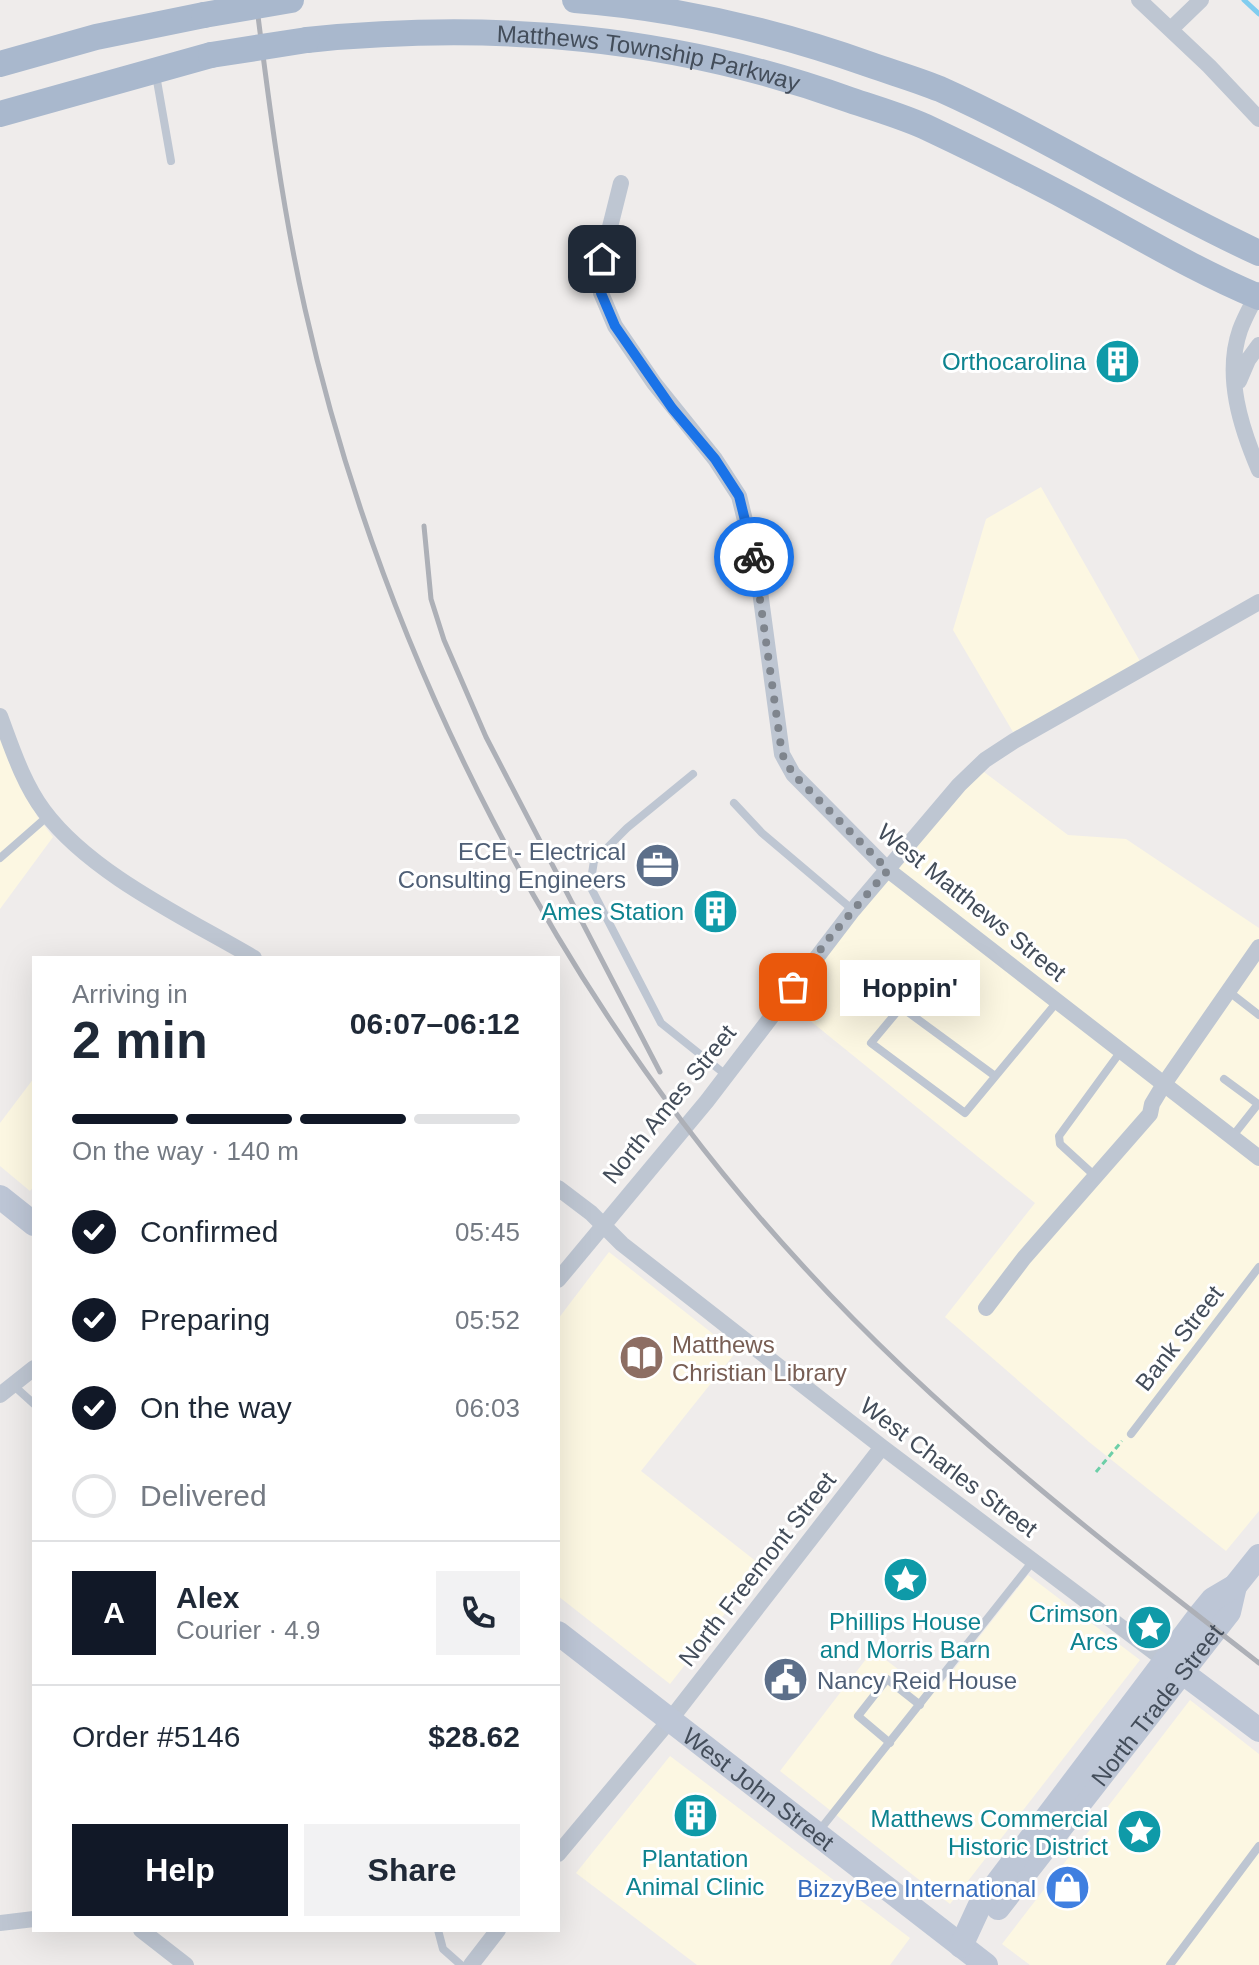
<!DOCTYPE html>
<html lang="en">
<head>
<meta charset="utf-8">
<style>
	body { margin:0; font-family:Arial,sans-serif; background:#f2f2f3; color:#1f2937; height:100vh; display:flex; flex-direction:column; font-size:30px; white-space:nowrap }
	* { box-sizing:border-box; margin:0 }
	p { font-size:26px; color:#747a83 }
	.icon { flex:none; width:44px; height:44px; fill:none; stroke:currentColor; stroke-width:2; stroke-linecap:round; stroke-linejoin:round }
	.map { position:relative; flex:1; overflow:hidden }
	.side { position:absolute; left:32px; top:956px; width:528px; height:976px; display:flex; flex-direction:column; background:#fff; border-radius:0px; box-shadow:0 8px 32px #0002 }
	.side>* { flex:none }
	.pin { position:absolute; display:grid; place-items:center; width:68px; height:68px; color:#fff; margin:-34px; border-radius:16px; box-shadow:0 4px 12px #0006 }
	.courier { position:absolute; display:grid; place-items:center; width:80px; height:80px; margin:-40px; border:6px solid #1a73e8; border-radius:50%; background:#fff; color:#222; box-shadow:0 2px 10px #0007 }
	.bubble { position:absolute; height:56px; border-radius:0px; background:#fff; box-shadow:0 8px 32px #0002; font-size:26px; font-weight:700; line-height:56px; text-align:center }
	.summary em { font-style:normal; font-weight:700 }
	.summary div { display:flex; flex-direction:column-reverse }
	.summary { display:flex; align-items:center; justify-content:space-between; height:136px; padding:0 40px }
	h1 { font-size:52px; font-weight:700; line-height:60px }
	.bar { display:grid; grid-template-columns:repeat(4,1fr); gap:12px 8px; align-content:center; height:96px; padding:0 40px }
	.bar i { height:10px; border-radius:6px; background:#e0e1e3 }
	.bar .active { background:#111827 }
	.bar p { grid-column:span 4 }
	.line { display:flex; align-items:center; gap:20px; padding:0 40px; border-top:2px solid #e0e1e3 }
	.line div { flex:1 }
	.round { display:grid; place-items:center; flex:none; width:84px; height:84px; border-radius:0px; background:#f2f2f3 }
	ol { padding:0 40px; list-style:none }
	li { display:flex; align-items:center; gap:24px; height:88px }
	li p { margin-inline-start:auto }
	li .icon { padding:8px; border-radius:50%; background:#111827; color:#fff; stroke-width:4 }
	li:last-child { color:#747a83 }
	li i { width:44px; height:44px; border:4px solid #e0e1e3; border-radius:50% }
	.action { display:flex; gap:16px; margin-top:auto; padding:16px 40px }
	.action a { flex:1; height:92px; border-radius:0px; background:#111827; color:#fff; font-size:32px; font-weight:700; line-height:92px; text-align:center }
	.action a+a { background:#f2f2f3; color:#1f2937 }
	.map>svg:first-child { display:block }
	.commercial { fill:#fcf7e2 }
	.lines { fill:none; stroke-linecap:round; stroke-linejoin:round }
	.stream { stroke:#81cdef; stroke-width:5 }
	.path { stroke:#6dcfa8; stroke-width:3; stroke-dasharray:6 4; stroke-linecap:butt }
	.lane { stroke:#bec6d2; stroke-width:8 }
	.street { stroke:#bec6d2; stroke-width:16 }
	.secondary { stroke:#bdc6d6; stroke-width:24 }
	.primary { stroke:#a9b8cd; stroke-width:26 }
	.rail { stroke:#adb0b7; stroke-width:5 }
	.primary-bridge { stroke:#a9b8cd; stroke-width:26 }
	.done { stroke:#7f858d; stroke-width:8; stroke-dasharray:0 14.4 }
	.route { stroke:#1a73e8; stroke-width:10 }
	.labels { text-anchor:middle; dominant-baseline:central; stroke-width:6; stroke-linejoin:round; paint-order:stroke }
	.street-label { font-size:24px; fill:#434d5a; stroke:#fff }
	.culture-label { font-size:24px; fill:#0d838f; stroke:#fff; text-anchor:end }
	.service-label { font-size:24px; fill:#4e5e75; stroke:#fff; text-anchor:end }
	.education-label { font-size:24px; fill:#785e54; stroke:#fff; text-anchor:start }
	.shop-label { font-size:24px; fill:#366cbe; stroke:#fff; text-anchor:end }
</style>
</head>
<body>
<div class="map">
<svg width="1259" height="1965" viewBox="0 0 1259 1965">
	<rect width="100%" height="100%" fill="#efeceb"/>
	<path class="commercial" d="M1041,487L1141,663L1013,732L953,630L986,519Z
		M0,733L37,816L53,837L0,909Z
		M972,763L1068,835L1126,839L1259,928V1511L1226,1551L1089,1442L945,1317L1035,1203L776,993L958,777Z
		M34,1078V1186L30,1191L0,1166V1123Z
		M609,1252L736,1352L641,1471L762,1566L670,1684L558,1596V1319Z
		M1028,1575L1140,1660L950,1904L780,1771L873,1650L925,1690L936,1692Z
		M1190,1700L1259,1754V1965H1030L1002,1944Z
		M670,1756L910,1938L890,1965H697L576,1873Z"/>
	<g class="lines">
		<path class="stream" d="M1244,0L1259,14"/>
		<path class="path" d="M1096,1472L1122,1441"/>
		<path class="lane" d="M156,75L171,161
			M693,774L627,828L594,861L590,886L661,1023L726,1075
			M734,803L762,833L853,910
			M0,858L48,816
			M1228,991L1259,1015
			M995,1076L901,1007L871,1043L965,1113L1057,1002
			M1224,1079L1258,1104L1232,1137
			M1095,1176L1060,1144L1059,1136L1121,1051
			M13,1385L34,1404
			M1131,1434L1259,1267
			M890,1743L858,1716L887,1679L920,1705
			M819,1831L1033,1561
			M438,1930L443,1949L461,1965
			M1170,1965L1259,1846"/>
		<path class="street" d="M1139,0L1209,66L1259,119
			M1171,29L1201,0
			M621,183L602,259L599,275L601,293L615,326L654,383L715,459L739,496L757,569L782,754L793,774L888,870L1259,1158
			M1259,290C1253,303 1245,316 1240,330C1224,376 1241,428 1259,470
			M1239,381L1248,360L1259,345
			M0,716C12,748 23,783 44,811C91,874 186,918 254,958
			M558,1188L591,1213L622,1244L882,1447L1166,1661
			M558,1280L707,1101L853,910L959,785L985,760L1014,741L1259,602
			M986,1308L1024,1258L1150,1114L1152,1104L1164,1084L1259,947
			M0,1395L34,1368
			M558,1854L670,1720L882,1447
			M0,1923L34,1919
			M141,1930L186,1965
			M471,1965L498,1930"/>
		<g class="secondary">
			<path d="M0,1197L34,1224"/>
			<path id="s1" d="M558,1633L986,1965"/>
			<path d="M1171,1664L1259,1730"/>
			<path id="s2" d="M998,1908L1229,1612L1235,1586"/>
			<path d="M961,1946L979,1907L1199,1616L1213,1599L1235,1586L1259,1556"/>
		</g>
		<g class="primary">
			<path d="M575,0C677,8 776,31 871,65C894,73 918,80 940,89C1049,138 1150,203 1259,253"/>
			<path id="s3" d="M307,40C495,21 672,36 850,100C876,109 905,117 930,129C985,155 1039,182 1092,211C1147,241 1201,273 1259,297"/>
			<path d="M0,64L96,37L204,15"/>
			<path d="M0,114L211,55"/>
		</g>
		<path class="rail" d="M256,0C269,104 282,207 305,309C383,657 561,1004 803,1266C940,1416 1099,1539 1259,1663
			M424,526L431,599L444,640L486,737L660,1072"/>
		<path class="primary-bridge" d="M204,15L291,0
			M211,55L307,40"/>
	</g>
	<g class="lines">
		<path class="done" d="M754,557L782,754L793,774L888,870L826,942L793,987"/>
		<path class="route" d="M602,259L599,275L601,293L615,326L672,408L715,459L739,496L754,557"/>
	</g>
	<defs>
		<symbol id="building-disc" viewBox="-11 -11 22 22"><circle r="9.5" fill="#0f9aa8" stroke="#fff"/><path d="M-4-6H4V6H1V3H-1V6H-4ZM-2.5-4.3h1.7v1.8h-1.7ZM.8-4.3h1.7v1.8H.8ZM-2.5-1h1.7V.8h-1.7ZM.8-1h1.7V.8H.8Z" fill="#fff"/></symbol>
		<symbol id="office-disc" viewBox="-11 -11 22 22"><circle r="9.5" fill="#5c6f8a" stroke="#fff"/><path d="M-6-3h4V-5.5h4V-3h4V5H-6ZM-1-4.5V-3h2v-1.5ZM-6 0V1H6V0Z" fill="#fff"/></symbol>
		<symbol id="library-disc" viewBox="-11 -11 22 22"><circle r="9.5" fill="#8d6e63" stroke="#fff"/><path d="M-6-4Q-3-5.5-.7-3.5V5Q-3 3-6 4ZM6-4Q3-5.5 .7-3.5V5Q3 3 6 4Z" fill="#fff"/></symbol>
		<symbol id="sight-disc" viewBox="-11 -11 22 22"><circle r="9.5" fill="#0f9aa8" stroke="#fff"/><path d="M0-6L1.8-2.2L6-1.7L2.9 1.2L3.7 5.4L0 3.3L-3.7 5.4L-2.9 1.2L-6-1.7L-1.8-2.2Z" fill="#fff"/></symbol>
		<symbol id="civic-disc" viewBox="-11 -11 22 22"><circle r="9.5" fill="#5c6f8a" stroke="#fff"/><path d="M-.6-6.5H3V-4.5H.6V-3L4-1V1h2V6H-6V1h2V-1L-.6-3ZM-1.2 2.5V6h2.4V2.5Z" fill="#fff"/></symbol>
		<symbol id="shop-disc" viewBox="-11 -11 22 22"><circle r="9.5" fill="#3f7fe0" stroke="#fff"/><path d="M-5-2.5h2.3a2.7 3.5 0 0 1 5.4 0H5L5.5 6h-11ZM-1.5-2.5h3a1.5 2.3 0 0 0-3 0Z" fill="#fff"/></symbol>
	</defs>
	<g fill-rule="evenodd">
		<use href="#building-disc" x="1092" y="336" width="51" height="51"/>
		<use href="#office-disc" x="632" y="840" width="51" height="51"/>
		<use href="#building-disc" x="690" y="886" width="51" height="51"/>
		<use href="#library-disc" x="616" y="1332" width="51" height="51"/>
		<use href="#sight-disc" x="880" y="1554" width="51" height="51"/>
		<use href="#sight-disc" x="1124" y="1602" width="51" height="51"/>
		<use href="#civic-disc" x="760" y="1654" width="51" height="51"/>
		<use href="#building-disc" x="670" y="1790" width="51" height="51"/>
		<use href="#sight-disc" x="1114" y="1806" width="51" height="51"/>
		<use href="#shop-disc" x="1042" y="1862" width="51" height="51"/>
	</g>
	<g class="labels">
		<g class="street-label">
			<text stroke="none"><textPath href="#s3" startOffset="344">Matthews Township Parkway</textPath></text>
			<text transform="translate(972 902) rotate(39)">West Matthews Street</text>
			<text transform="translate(669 1104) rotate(-51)">North Ames Street</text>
			<text transform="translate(1179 1338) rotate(-52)">Bank Street</text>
			<text transform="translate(949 1467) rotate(37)">West Charles Street</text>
			<text transform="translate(757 1569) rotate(-52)">North Freemont Street</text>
			<text stroke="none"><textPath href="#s2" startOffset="258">North Trade Street</textPath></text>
			<text stroke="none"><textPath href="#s1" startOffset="254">West John Street</textPath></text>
		</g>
		<g class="culture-label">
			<text x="1086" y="361">Orthocarolina</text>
			<text x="684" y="911">Ames Station</text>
			<text x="1118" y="1613">Crimson<tspan x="1118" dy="28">Arcs</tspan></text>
			<text x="905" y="1621" text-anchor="middle">Phillips House<tspan x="905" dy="28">and Morris Barn</tspan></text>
			<text x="1108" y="1818">Matthews Commercial<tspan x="1108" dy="28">Historic District</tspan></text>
			<text x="695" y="1858" text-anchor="middle">Plantation<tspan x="695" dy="28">Animal Clinic</tspan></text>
		</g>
		<g class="service-label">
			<text x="626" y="851">ECE - Electrical<tspan x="626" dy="28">Consulting Engineers</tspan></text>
			<text x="817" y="1680" text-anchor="start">Nancy Reid House</text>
		</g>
		<g class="education-label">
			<text x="672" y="1344">Matthews<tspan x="672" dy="28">Christian Library</tspan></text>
		</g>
		<g class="shop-label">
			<text x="1036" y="1888">BizzyBee International</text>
		</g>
	</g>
</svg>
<div class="pin" style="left:793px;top:987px;background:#ea580c"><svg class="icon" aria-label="bag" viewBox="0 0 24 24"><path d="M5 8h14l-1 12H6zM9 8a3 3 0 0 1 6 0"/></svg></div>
<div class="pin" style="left:602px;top:259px;background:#1f2937"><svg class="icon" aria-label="home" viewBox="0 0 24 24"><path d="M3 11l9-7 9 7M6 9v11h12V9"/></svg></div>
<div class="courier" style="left:754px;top:557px"><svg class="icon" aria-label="bike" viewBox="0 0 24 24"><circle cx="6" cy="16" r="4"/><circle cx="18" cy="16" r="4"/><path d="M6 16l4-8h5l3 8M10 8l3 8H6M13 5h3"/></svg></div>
<div class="bubble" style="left:840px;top:960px;width:140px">Hoppin'</div>
<section class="side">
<div class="summary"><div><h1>2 min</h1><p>Arriving in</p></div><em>06:07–06:12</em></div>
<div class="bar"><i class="active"></i><i class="active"></i><i class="active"></i><i></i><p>On the way · 140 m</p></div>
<ol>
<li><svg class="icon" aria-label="check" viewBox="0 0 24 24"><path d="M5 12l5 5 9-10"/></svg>Confirmed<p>05:45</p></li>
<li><svg class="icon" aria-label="check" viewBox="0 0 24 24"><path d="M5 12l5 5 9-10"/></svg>Preparing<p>05:52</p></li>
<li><svg class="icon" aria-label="check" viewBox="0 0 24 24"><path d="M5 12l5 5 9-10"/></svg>On the way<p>06:03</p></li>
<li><i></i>Delivered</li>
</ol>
<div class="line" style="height:144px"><b class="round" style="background:#111827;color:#fff">A</b><div><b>Alex</b><p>Courier · 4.9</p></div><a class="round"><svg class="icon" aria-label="phone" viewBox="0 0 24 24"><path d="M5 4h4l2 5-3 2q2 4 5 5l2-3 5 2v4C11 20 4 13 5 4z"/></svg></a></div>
<div class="line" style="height:104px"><div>Order #5146</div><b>$28.62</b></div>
<div class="action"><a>Help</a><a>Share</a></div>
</section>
</div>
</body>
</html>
